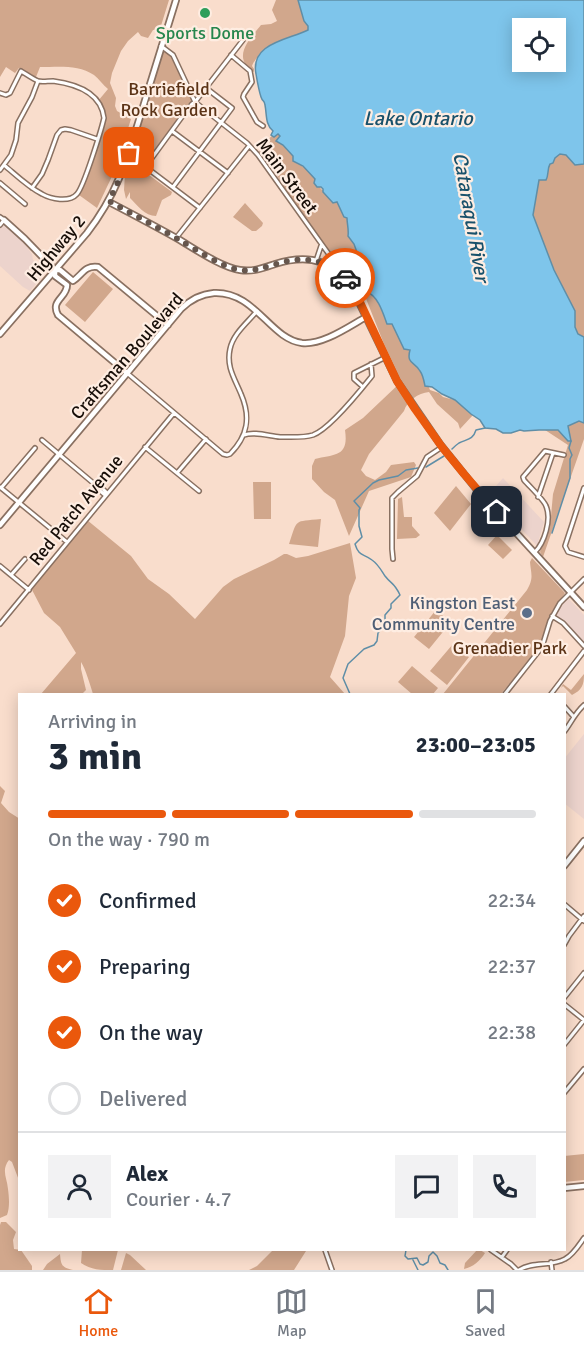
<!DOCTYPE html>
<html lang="en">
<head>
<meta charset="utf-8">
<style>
	body { margin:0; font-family:Signika,sans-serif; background:#f2f2f3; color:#1f2937; height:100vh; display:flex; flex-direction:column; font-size:22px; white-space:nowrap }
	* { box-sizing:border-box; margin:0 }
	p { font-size:20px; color:#747a83 }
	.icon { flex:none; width:33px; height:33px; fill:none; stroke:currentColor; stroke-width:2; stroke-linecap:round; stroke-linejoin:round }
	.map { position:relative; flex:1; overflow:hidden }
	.sheet { position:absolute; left:18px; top:693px; width:548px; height:558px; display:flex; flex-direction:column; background:#fff; border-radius:0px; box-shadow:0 3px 15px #0003 }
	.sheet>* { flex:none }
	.tools { position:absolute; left:512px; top:18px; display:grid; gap:12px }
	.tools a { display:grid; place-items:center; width:54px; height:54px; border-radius:0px; background:#fff; box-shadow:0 3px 15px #0003; font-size:30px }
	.pin { position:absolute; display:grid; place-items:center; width:51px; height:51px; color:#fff; margin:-26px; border-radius:12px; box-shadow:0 3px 9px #0006 }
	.courier { position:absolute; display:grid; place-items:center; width:60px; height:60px; margin:-30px; border:4px solid #ea580c; border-radius:50%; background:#fff; color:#222; box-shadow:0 2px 8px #0007 }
	.summary em { font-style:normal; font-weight:700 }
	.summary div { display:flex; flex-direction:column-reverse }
	.summary { display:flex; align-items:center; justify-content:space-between; height:102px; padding:0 30px }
	h1 { font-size:39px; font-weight:700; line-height:45px }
	.bar { display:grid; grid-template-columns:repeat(4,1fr); gap:9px 6px; align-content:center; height:72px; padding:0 30px }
	.bar i { height:8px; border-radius:4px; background:#e0e1e3 }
	.bar .active { background:#ea580c }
	.bar p { grid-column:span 4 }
	.line { display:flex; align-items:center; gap:15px; padding:0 30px; border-top:2px solid #e0e1e3 }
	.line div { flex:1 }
	.round { display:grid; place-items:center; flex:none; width:63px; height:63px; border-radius:0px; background:#f2f2f3 }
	ol { padding:0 30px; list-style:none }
	li { display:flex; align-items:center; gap:18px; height:66px }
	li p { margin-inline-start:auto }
	li .icon { padding:6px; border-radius:50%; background:#ea580c; color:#fff; stroke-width:4 }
	li:last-child { color:#747a83 }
	li i { width:33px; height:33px; border:3px solid #e0e1e3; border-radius:50% }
	.tabs { display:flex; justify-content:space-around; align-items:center; height:84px; border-top:2px solid #e0e1e3; background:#fff; font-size:16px; color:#747a83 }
	.tabs a { display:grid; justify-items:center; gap:3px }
	.tabs .active { color:#ea580c }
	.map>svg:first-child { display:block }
	.commercial { fill:#ecd3cc }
	.green { fill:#d1a78c }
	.water { fill:#7ec5eb; stroke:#5f8ea7; stroke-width:1.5; fill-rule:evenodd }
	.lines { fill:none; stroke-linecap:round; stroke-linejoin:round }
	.stream { stroke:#5f8ea7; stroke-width:1.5 }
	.street-casing { stroke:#897061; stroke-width:6 }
	.secondary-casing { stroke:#897061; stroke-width:8 }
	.street { stroke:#fff; stroke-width:3 }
	.secondary { stroke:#fff; stroke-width:4.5 }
	.done { stroke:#66564d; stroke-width:6; stroke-dasharray:0 10.8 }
	.route { stroke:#ea580c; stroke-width:8 }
	.leisure-dot { fill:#2e9e5b; stroke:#feede2; stroke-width:2 }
	.service-dot { fill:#5c6f8a; stroke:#feede2; stroke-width:2 }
	.labels { text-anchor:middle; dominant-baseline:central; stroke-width:4.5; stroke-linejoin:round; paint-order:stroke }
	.leisure-label { font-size:18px; fill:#27864d; stroke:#feede2 }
	.park-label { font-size:18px; fill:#5b3316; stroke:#feede2 }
	.street-label { font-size:18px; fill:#170e08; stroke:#feede2 }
	.service-label { font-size:18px; fill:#4e5e75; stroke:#feede2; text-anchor:end }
	.water-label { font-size:20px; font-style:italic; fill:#19516b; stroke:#feede2 }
</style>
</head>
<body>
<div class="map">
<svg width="584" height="1270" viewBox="0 0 584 1270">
	<rect width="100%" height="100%" fill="#f9ddcc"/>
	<path class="commercial" d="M2,224L23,242L32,254L33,260L46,271L44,275L30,291L23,287L0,266V227Z
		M503,478L544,522L537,546L489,494Z
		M568,598L584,615V644L555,614L557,609Z
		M584,734V819L564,803V759Z"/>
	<path class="green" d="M0,0H169L160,29L153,30L148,38L141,36L138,32L128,41L121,51L112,73L110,83L116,98L115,106L117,111L131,119L115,170L97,208L79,195L105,121L104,113L98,101L108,89C103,85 99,79 94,75C78,64 57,67 40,67L36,77L19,68L15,73L6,67L0,77Z
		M276,0H299L311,26L310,33C294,40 257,49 252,66L254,69V72C251,70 248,68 246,65C236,52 253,35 261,25L271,24L277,21L272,10Z
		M161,46L171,52L195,102L192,104L141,175L145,172L172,192L171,195L162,200L156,216C145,216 137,205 130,198V192L126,199L124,190L125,174Z
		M274,134L285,135L286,149L298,156L302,166L313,173L321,189L343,204L405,343L412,353L414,364L424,376L430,390L439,393L443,397L462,402L473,415L460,429L458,423L437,404L429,392C418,393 407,401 404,411L369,454L361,470L366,476L375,480L386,472L391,465L414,462L416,465L411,477L369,491L349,536L335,500L324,492L312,479V466L315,459C335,454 349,457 345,430L363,418L401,382V380L384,344L359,281L349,270L346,254L330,253L302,212L294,205L275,172L259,152L262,145Z
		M555,151L584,161V337L578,335L575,327V311L554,270L532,215L539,179H546L548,176V167Z
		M245,203L263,223L262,226L256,231H252L233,217Z
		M93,272L113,289L85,322L65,305Z
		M569,420L579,421L584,423V439L543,557L540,552L551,516L553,494L568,445L545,430H558Z
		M253,482H271V519H254Z
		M456,486L471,504L450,531L434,513Z
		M402,497L404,517H412V526L420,535L416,538L397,539L398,499Z
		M321,519L318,547L289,544C298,518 293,522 321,519Z
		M87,520L131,556L148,579L169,594L195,619L223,587L234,579L274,560L284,554H287L296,558L308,556L350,543L356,578L349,596L345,636L330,677L345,694H93C90,685 86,670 81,662V669L86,690L82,694H41L76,653L60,627L44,613L30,586Z
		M497,535L512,550L503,559L488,545Z
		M532,558L565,593L550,615L540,646L501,694H443L527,590C534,578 531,574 530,562Z
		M436,610L451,622L429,649L414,637Z
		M453,644L469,657L447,685L430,671Z
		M412,666L438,688L433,694H412L398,682Z
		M584,674C584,685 582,690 572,695L563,686L561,688L563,684L571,690Z
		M0,786L5,791L1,803L9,812L20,819V1120L18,1122L20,1129V1183L12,1162L9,1160C1,1170 7,1178 8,1189C9,1197 10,1207 7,1215L0,1218Z
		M584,1154V1180L564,1182V1156Z
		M1,1222H6L16,1232L13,1240L14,1249L21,1250L32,1266V1270H0V1225Z
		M82,1250H118L113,1270C101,1270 91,1270 81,1263Z
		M273,1250H309L306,1251L294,1270H249L257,1266Z
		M477,1250H480L485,1253C480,1261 473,1267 464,1269L465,1263Z
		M126,1253L130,1255L146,1270H121Z
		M60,1254C61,1266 62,1267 73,1270H43L47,1264Z"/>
	<path class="water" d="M298,0H584V164L575,165L566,155L560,154L555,158L553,163L550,164C547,169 549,175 546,180H539L533,215L554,270L575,311V327L578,334L584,337V423L579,421L568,426L571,441H568L558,430H539L524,431L520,430L511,433H503L496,429L485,428L480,420L471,414L455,400L442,394L432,387L425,386C424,381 423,375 420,371C415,362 406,364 410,350L404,349L392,324H387C383,313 378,296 367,292L369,287L355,262L359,258L354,244L348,236C349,230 347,224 347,218L344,217L337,202L333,203L323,192V189L321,187H317L314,183L315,179L303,166L293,161V156L283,145L276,141L280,136L278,134L274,137L271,135L273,131C265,124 267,115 265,105C264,99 263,103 261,97C259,91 257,80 256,74C250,43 288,40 308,30V26L304,21ZM555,28V62H522V28Z"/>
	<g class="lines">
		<path class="stream" d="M452,449C454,447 456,445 459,443C467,439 473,440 476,430L485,428
			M426,467L444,456
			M552,533L570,478V459L572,455L569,448L571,441
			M350,694L343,678L348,664L364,649L374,645L377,641L378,633L385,623V615L391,608V604L400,595C394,582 392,585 385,576C381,570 378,564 372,560C363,553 359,557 355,544L362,537L359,526V510L360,508L354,501L373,483L379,480L398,476L406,470L418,468
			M406,1250L405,1256L408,1259L417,1258L420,1264L423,1265L428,1262L429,1256L433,1252L437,1256L440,1263L445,1265L448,1270
			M413,1260L418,1270"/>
		<defs>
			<path id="street" d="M161,46L173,55L195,102L247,143L258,155L333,260
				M231,55L250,71L252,82L244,94L243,97L257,122L263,126
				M0,93L6,95L10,93L21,71C26,74 33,79 38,81C42,82 48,81 53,81C76,84 101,92 104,118C101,131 84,186 77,194C69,203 51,199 42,194C28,187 16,175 4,165
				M172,131L228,173
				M0,170L11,155L16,140L18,123L32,97L38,81
				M0,183L25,204
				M173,187L232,108L206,88
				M32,188L42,174L48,160L57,135L61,130L65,129L71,130L97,139
				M200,208L147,168L146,166L184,114L192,104L195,102L243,40
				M0,217L4,220L0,225
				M176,238L249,146
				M316,261L321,246
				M127,373L223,454L227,455L230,454C248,436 251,417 241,394C235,379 226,367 230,349C233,334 247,323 257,311
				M363,387L354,379V373L386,357
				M244,435C254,431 269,436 280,437C291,437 303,438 313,435C330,429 360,391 372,376L371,364
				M42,440L98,487L99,490L105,495
				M145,447L199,491
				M177,473L206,439
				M0,487L67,542
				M98,487H101L107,493
				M1,488L35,448
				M584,488L565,546L568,552L584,557
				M538,497L553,453
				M535,552C544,543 552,520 546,506C544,500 529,486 524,480L523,477L545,451L564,455
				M393,559L392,549V498L398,492L417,476L427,457L442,447
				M0,566L29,590
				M11,575L25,559
				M552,616L563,623L584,646
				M0,624L174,413
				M505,694L542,647L550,621L560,603L584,579
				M551,694L584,651
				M564,706L573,716
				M564,732C571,723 575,713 584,705
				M564,904L584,921
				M564,945L569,936L584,916
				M564,998L584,973
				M564,1004L584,1020
				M564,1045L584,1020
				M564,1093L584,1069
				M325,1250L332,1270
				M491,1250L511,1264L517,1270
				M502,1257L507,1250
				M551,1262L552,1270
				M519,1270C533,1261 551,1267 565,1259C573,1255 579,1245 584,1238"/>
			<path id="secondary" d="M109,202C132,214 155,226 178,239C195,249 221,267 240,270C253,272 263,268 275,264C311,253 335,261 354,292L397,381L440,444L477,490L584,607
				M4,220L25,239L55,270V276L67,285C67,298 50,300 58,315L127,373
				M55,270H60L73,281C82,275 85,265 98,267L168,325
				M0,334L87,233C119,192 128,155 143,107C154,71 165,36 176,0
				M0,525L181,309C190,300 202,294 214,293C255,291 270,339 302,343C323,345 348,327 366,317
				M564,866L584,841
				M564,1188L584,1186"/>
		</defs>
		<use href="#street" class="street-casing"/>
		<use href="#secondary" class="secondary-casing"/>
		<use href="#street" class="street"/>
		<use href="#secondary" class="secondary"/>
	</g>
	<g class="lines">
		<path class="done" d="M129,153L121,176L109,201C132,214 155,226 178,239C195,249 221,267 240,270C254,272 264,267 276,264C303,256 324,258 345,278"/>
		<path class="route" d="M345,278L358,298L397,381L415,409L442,447L464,474L497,512"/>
	</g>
	<circle class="leisure-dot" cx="205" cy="13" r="6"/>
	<circle class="service-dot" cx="527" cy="613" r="6"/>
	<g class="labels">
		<g class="leisure-label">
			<text x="205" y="33">Sports Dome</text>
		</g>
		<g class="park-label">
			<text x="169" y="89">Barriefield<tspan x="169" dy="21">Rock Garden</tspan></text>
			<text x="510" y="648">Grenadier Park</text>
		</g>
		<g class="street-label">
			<text transform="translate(287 176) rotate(53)">Main Street</text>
			<text transform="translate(56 248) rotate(-50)">Highway 2</text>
			<text transform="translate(127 356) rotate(-49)">Craftsman Boulevard</text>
			<text transform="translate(76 510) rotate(-51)">Red Patch Avenue</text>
		</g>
		<g class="service-label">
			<text x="515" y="603">Kingston East<tspan x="515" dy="21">Community Centre</tspan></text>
		</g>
		<g class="water-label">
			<text x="418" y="118">Lake Ontario</text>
			<text transform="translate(471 217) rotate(80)">Cataraqui River</text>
		</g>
	</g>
</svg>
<div class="tools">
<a><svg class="icon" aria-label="locate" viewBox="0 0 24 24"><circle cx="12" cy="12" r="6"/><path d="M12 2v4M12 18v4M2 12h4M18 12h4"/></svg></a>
</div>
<div class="pin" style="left:129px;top:153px;background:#ea580c"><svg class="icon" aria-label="bag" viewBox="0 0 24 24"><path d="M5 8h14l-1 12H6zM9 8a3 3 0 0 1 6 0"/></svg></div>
<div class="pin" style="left:497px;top:512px;background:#1f2937"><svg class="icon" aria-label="home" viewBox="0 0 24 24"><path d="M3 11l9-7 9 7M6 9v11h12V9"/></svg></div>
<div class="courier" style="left:345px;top:278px"><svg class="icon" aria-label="car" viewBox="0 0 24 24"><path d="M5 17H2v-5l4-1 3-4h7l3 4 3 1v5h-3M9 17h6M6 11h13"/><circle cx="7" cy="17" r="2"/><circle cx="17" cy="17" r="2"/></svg></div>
<section class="sheet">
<div class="summary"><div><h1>3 min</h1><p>Arriving in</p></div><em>23:00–23:05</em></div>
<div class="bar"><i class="active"></i><i class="active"></i><i class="active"></i><i></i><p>On the way · 790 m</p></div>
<ol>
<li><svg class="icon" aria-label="check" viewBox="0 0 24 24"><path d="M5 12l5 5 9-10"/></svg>Confirmed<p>22:34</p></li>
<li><svg class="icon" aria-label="check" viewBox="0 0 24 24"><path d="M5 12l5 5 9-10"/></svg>Preparing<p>22:37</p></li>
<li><svg class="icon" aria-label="check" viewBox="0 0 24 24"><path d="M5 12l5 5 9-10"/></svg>On the way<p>22:38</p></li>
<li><i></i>Delivered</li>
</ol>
<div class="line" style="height:108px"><a class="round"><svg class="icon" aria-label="person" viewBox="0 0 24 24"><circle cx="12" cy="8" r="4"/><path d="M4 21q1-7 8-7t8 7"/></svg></a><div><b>Alex</b><p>Courier · 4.7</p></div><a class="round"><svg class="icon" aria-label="chat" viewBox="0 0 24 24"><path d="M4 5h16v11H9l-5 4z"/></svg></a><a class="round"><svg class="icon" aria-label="phone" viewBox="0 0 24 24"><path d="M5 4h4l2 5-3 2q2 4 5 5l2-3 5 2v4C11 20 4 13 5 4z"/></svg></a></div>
</section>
</div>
<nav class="tabs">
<a class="active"><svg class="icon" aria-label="home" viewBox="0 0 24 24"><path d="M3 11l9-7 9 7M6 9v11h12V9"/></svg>Home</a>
<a><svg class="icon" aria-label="map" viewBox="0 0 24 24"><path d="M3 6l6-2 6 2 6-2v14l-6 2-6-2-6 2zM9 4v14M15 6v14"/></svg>Map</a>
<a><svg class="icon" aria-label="saved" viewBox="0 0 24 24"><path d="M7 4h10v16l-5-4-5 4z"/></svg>Saved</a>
</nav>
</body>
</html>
